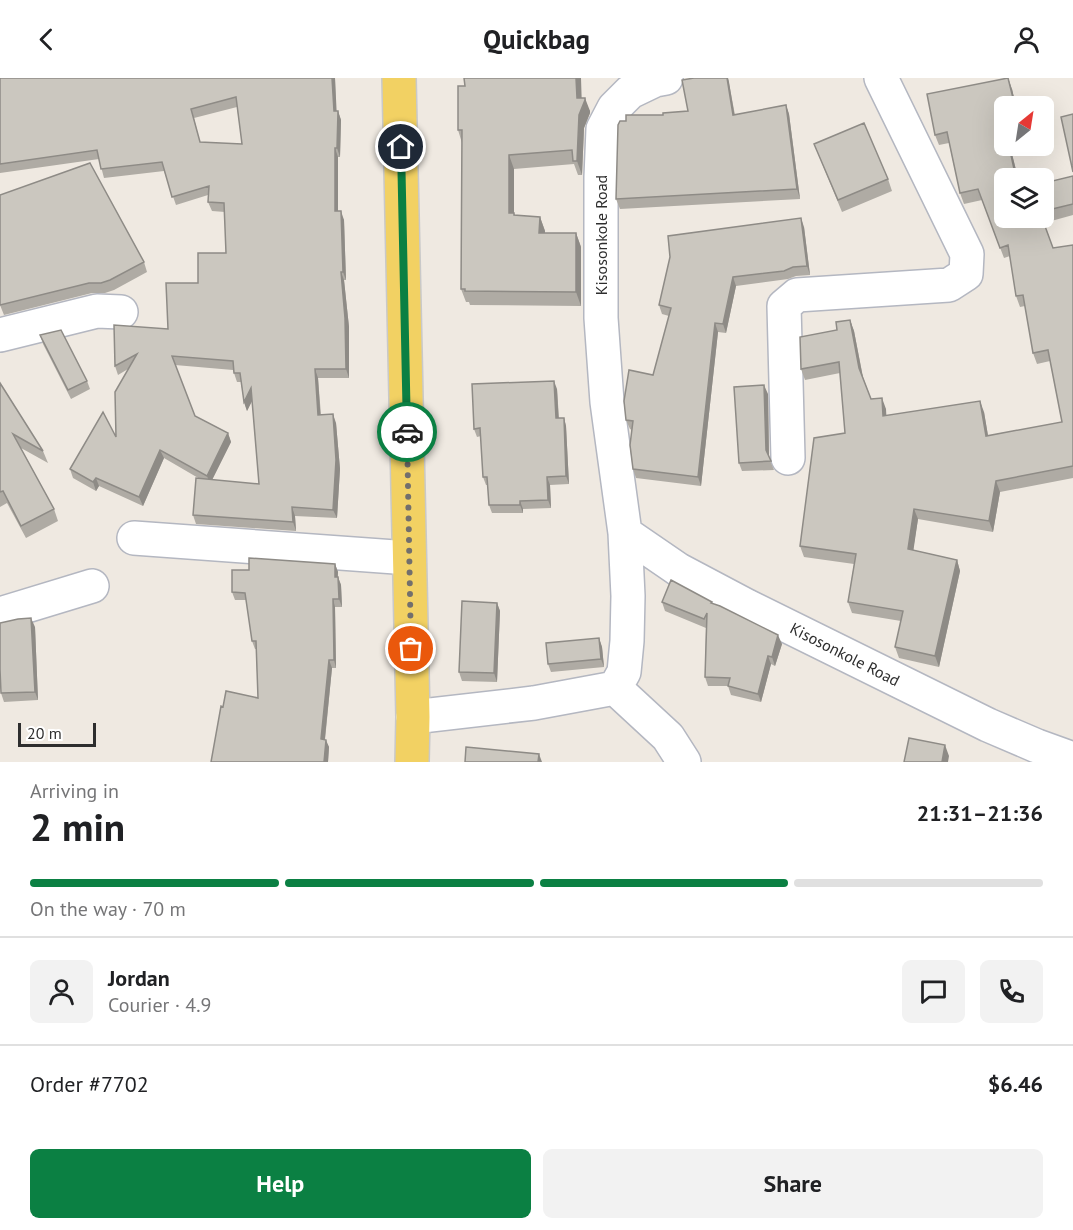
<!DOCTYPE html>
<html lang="en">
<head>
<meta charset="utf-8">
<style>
	body { margin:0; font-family:"PT Sans",sans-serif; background:#f2f2f2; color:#202124; height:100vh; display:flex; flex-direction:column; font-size:22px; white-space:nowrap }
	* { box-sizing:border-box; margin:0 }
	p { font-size:20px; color:#757577 }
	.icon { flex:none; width:33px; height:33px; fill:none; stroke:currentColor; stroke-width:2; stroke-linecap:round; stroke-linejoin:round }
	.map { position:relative; height:684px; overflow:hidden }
	.drawer { display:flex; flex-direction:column; background:#fff; flex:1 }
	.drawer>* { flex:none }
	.needle { width:39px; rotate:30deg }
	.controls { position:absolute; left:994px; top:18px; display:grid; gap:12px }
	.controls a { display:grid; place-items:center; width:60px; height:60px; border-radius:9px; background:#fff; box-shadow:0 6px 24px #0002; font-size:30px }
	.scale { position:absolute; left:18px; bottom:15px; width:78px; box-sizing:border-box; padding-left:6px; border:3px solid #2e2e2e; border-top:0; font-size:16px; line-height:21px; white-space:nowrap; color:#2e2e2e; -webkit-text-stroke:4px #fff; paint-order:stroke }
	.pin { position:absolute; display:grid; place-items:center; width:51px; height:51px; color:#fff; margin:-26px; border:3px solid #fff; border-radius:50%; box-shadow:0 2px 6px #0007 }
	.courier { position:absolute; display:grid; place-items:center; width:60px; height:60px; margin:-30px; border:4px solid #0b8043; border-radius:50%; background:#fff; color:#222; box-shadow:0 2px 8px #0007 }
	.head em { font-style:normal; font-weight:700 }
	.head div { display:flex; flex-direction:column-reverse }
	.head { display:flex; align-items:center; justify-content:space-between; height:102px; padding:0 30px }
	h1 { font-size:39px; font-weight:700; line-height:45px }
	.bar { display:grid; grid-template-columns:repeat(4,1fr); gap:9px 6px; align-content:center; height:72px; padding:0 30px }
	.bar i { height:8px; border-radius:4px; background:#e0e0e0 }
	.bar .selected { background:#0b8043 }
	.bar p { grid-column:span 4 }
	.line { display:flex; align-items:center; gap:15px; padding:0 30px; border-top:2px solid #e0e0e0 }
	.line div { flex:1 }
	.round { display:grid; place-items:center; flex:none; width:63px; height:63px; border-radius:9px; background:#f2f2f2 }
	.primary-button { display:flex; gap:12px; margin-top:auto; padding:12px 30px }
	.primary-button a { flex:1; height:69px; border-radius:9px; background:#0b8043; color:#fff; font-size:24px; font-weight:700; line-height:69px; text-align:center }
	.primary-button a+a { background:#f2f2f2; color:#202124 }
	header { display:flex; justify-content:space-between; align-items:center; height:78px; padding:0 30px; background:#fff; font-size:27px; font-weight:700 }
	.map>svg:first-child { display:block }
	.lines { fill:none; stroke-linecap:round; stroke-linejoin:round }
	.minor-casing { stroke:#b4b7c1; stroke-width:36 }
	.major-casing { stroke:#c9c9c9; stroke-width:36 }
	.minor { stroke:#fff; stroke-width:33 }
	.major { stroke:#f2d163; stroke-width:33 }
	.wall { fill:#afaba4; fill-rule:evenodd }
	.shaded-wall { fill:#8e8b86 }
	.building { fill:#cbc7bf; stroke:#8e8b86; stroke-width:1.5; fill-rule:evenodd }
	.done { stroke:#726f6d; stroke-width:6; stroke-dasharray:0 10.8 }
	.route { stroke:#0b8043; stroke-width:8 }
	.labels { text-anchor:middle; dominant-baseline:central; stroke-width:4.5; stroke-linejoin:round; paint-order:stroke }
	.street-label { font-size:16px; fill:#2e2e2e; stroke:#fff }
</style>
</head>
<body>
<header><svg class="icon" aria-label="back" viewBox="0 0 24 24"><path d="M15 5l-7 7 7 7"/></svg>Quickbag<svg class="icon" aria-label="person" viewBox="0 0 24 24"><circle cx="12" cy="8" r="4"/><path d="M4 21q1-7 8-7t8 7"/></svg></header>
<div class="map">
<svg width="1073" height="684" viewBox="0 0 1073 684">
	<rect width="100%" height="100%" fill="#efe9e1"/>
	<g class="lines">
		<defs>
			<path id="minor" d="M666,0L655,2L630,14L614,30L603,51L601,99V240L607,324L625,455L679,492L747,528L988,647L1037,668L1073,681
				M0,257L97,233L121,234
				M788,380L784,228L797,217L949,207L966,196L967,176L881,0
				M134,460L409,480
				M0,536L92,508
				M615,610L668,659L684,684
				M413,639L534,625L615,610L624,594L627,563L628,518L625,455"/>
			<path id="major" d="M399,0L413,639L412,684"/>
		</defs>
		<use href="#minor" class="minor-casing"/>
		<use href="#major" class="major-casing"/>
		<use href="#minor" class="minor"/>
		<use href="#major" class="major"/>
	</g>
	<path class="wall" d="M0,0H335L336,33H338L341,42L340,79H338V133L344,142L346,202H344L349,249V300H318L321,337L336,345L340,391L337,440L295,438L296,453L196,446L193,437L200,401L164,380L143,428L99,408L96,413L73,400L70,391L116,359L128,291L118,297L115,288L168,251L198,205L226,175L225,134L212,133L208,124V117L176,127L164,93L104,100L99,81L0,95ZM237,29L242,66L200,65L194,40ZM175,287L233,292L237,304H241L244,324L247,333L252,323L259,406L212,402L231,364L228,355L195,338Z
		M694,0H728L735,37L786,27L789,36L800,121L620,131L616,121L626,43L688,33Z
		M1012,11L1016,28H1005V68H1010L1018,100L1005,140H1044V105L1073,98V137L1044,145L1053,170L1073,167V400L1000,414L993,454L918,441L913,472L957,482L960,493L939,589L899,580L895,569L901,543L852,535L848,524L854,486L804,479L800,468L845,355L840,295L805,302L801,291L837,252L850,242L854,253L863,299L871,321L886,331V338L984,334L988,358L1062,344L1050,283L1037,286L1033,275L1025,228L1020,229L1016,218L1010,178L1004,180L982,122L964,126L960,115L949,65L939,67L935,57Z
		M581,20L590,33V35L584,50L582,97H578L574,86L514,91V135L515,138L540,139L545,153V155H576L581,169V228L470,227L469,224H466L461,211L462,65L458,52Z
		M814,66L888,101L892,113L842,134Z
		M804,149L810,197L796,198L788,201L736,208L726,255L718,254L701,408L636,400L633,391L632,352L630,351L626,342L653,297L669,238L662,236L659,227Z
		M144,184L147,194L114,212L105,215H92L4,237L0,227Z
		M40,257L87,303L90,311L71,321L43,266Z
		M0,305L43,373L48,385L21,370L54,431L58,443L26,460L7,425L0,429Z
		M557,311L559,340H564L566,348L569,406L550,407L551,430L523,431V435H492L489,427L488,407H486L483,399L481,358L477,359L474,351Z
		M768,316L769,380L774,392L742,393L739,385Z
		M335,486L338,494V499L341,507L342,529H335L336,590H332L325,662L329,669L328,684H211L223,629L258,620L256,571H255L252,563L246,522H235L232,514L249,492Z
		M662,524L712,526L782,566L775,588L771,586L761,624L731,617L728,608H708L705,599L706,550L665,533Z
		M497,525L500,533L497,604L462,603L459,594Z
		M35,549L38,622L4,624L1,615Z
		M599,560L602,569L604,589L551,594L548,586Z"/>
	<path class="shaded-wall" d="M332,0H335L337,41L334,33Z
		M576,0H581L582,31L585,20L590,33V35L584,50L582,97L577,83Z
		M727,0H728L729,4L736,46L733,37Z
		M1008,0L1012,11L1016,28H1015Z
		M786,27L789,36L800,121L797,111Z
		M338,33L341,42L340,79L337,70Z
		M1009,68H1010L1018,100H1016Z
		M335,70L338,79V142L335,133Z
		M509,77L514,91V148L509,135Z
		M341,133L344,142L346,202L343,194Z
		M540,139L545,153L544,169L539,155Z
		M801,140L804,149L810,197L807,188Z
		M576,155L581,169V228L576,214Z
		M341,194L344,202L349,249V300L346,291Z
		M733,199L736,208L726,255L723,246Z
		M850,242L854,253L863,300L859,290Z
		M715,245L718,254L701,408L698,399Z
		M315,291L318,300L321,346L318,337Z
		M554,303L557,311L559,348L556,340Z
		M764,307L768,316L769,380L766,372Z
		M251,310L254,319L247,333L244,324Z
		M882,320L886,331L887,349L883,338Z
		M980,323L984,334L990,369L986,358Z
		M333,336L336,345L340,391L337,440L333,432Z
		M564,340L566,348L569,406L566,398Z
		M228,355L231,364L210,406L207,398Z
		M160,372L164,380L143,428L139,419Z
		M547,399L550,407L551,430L548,422Z
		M96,400L99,408L96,413L93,404Z
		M996,403L1000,414L993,454L989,443Z
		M520,423L523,431V435L520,427Z
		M292,429L295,438L296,453L293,444Z
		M914,431L918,441L912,482L908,471Z
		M957,482L960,493L939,589L935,578Z
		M335,486L338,494L337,507L335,499Z
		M338,499L341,507L342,529L339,521Z
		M333,521L335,529L336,590L334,582Z
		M497,525L500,533L497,604L494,595Z
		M31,540L35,549L38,622L35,614Z
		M778,557L782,566L775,588L772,579Z
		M599,560L602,569L604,589L601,581Z
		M768,578L771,586L761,624L758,616Z
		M329,582L332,590L324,669L321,661Z
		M326,662L329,669L328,684H324Z
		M945,667L949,678L948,684H942Z
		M539,676L542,684H538Z"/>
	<path class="building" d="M0,0H332L334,33H338L337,70H335V133H341L343,194H341L345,240L346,291H315L318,337L333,336L336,382L333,432L292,429L293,444L193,437L196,400L259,406L251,310L244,324L240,295H234L233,283L172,278L195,338L228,355L207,398L160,372L139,419L96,400L93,404L70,391L103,334L116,359L115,314L137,276L115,288L114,247L168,251L166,205H198V175H226L224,125L208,124L209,108L172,119L162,84L101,91L97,72L0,86ZM236,19L242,66L200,64L191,31Z
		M464,0H576L577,20H585V22L579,37L577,83H573L572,72L509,77V135H514V137L540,139L539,155H576V214L465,213V211H461L462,52H458V8H465Z
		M694,0H727L733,37L786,27L797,111L616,121L618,47L620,43H626V37H663V35L688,33L682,2Z
		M1008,0L1015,28H1005V43H1003L1005,52V68H1009L1016,100H1005V140H1042L1053,170L1073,167V388L996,403L989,443L914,431L908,471L957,482L935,578L895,569L903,533L848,524L856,476L800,468L814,360L845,355L839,284L801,291L800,259L837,252L836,244L850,242L859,290L871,321L882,320L883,338L980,323L986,358L1062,344L1048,272L1033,275L1023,217L1016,218L1008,167L1000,170L978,111L960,115L947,54L935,57L927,16Z
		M1073,36V94L1061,39Z
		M864,45L888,101L838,122L814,66Z
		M90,85L144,184L110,202L101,205H89L0,227V117Z
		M1073,98V126L1044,133V105Z
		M801,140L807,188L793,189L784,193L733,199L723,246L715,245L698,399L633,391L630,367L633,343L626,342L624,323L629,292L653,297L671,230L659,227L670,179L668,158Z
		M61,252L87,303L68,312L40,257Z
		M554,303L556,340H564L566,398L547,399L548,422L520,423V427H489L487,399H483L480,350L474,351L472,306Z
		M0,305L43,373L13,356L54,431L21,448L3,413L0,414Z
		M764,307L766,372L771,383L739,385L734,309Z
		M249,480L335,486V499H338L339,521H333L334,582H329L321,661L326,662L324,684H211L221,628L223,629L226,613L258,620L256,563H252L245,515L232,514V492H249Z
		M671,502L712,524L711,525L720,528L778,557L772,579L768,578L758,616L728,608L730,600L705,599L707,535L704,541L662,524Z
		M462,523L497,525L494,595L459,594Z
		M31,540L35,614L1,615L0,591V545L18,541Z
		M599,560L601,581L548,586L546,565Z
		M909,660L945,667L942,684H904Z
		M466,669L539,676L538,684H465Z"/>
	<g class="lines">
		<path class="done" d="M407,354L411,571"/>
		<path class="route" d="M401,69L407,354"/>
	</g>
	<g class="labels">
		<g class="street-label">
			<text transform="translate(601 157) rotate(-90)">Kisosonkole Road</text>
			<text transform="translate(845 576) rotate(27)">Kisosonkole Road</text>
		</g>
	</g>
</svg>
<div class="controls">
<a><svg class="needle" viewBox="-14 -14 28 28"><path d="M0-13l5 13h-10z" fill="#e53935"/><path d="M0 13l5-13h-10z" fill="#757577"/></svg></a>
<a><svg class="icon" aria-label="layers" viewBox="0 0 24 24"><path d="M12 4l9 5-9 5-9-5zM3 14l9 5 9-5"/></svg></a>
</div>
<div class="scale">20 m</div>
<div class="pin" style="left:411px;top:571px;background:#ea580c"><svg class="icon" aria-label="bag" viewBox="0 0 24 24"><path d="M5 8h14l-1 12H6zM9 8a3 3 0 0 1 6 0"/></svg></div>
<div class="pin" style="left:401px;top:69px;background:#1f2937"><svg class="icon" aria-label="home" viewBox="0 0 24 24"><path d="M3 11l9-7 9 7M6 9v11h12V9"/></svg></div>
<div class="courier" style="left:407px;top:354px"><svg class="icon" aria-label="car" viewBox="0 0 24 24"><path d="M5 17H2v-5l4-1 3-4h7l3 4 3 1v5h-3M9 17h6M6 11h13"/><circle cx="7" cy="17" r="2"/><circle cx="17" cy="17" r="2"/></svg></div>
</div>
<section class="drawer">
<div class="head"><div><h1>2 min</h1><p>Arriving in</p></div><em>21:31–21:36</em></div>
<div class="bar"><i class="selected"></i><i class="selected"></i><i class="selected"></i><i></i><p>On the way · 70 m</p></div>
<div class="line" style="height:108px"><a class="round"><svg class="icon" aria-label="person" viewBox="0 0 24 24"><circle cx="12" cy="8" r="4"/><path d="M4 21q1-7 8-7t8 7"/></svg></a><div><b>Jordan</b><p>Courier · 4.9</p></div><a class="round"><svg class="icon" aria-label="chat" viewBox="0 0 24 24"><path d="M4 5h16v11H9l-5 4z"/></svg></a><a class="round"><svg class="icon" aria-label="phone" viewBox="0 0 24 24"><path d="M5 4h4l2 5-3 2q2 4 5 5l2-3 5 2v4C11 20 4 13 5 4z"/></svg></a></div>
<div class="line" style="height:78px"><div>Order #7702</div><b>$6.46</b></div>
<div class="primary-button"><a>Help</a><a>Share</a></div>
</section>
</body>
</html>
